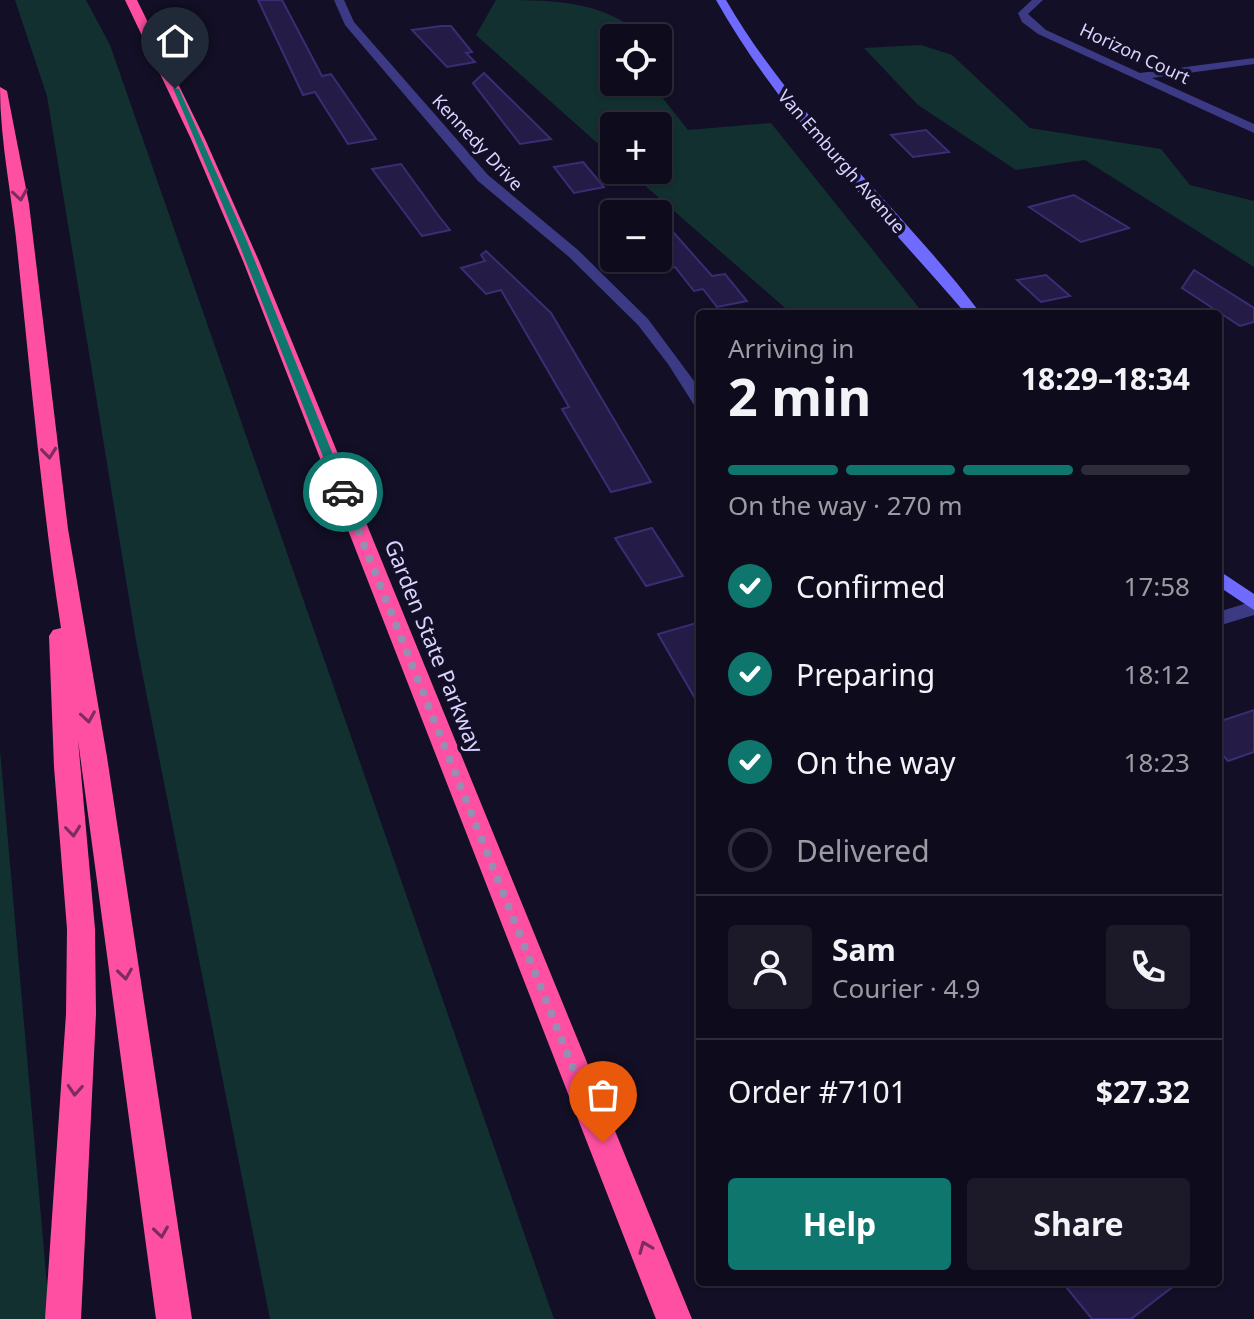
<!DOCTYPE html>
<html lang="en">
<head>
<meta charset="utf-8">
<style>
	body { margin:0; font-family:"Noto Sans",sans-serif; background:#1c1929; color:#f1f3f6; height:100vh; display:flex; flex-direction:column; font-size:30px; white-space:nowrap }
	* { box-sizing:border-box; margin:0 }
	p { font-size:26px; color:#9b9ba3 }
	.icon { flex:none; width:44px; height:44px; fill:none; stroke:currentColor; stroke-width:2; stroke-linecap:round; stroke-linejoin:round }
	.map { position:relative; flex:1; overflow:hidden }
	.panel { position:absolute; left:696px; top:310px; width:526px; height:976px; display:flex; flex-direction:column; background:#0e0b1c; border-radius:8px; box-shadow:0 2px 6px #0004,0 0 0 2px #2e2b3b }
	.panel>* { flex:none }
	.controls { position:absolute; left:600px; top:24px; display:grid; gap:16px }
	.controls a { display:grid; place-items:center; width:72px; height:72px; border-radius:8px; background:#0e0b1c; box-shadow:0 2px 6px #0004,0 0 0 2px #2e2b3b; font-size:40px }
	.pin { position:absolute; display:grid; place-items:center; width:68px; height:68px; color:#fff; margin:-82px -34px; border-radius:50% 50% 50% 0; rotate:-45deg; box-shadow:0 0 8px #0007 }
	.pin .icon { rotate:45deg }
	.courier { position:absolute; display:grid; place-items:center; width:80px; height:80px; margin:-40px; border:6px solid #0f766e; border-radius:50%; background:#fff; color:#222; box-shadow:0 2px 10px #0007 }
	.headline em { font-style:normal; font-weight:700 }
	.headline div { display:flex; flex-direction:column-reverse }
	.headline { display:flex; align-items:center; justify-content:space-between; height:136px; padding:0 32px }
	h1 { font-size:52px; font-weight:700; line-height:60px }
	.bar { display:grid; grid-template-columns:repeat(4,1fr); gap:12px 8px; align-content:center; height:96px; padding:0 32px }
	.bar i { height:10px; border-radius:6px; background:#2e2b3b }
	.bar .selected { background:#0f766e }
	.bar p { grid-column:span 4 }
	.line { display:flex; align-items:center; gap:20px; padding:0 32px; border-top:2px solid #2e2b3b }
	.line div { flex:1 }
	.round { display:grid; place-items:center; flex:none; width:84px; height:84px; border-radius:8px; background:#1c1929 }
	ol { padding:0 32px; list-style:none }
	li { display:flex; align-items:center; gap:24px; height:88px }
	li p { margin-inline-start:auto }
	li .icon { padding:8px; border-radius:50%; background:#0f766e; color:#fff; stroke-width:4 }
	li:last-child { color:#9b9ba3 }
	li i { width:44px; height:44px; border:4px solid #2e2b3b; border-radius:50% }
	.primary-button { display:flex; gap:16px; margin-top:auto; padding:16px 32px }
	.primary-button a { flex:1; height:92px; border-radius:8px; background:#0f766e; color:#fff; font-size:32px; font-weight:700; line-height:92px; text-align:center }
	.primary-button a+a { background:#1c1929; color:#f1f3f6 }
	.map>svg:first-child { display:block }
	.green { fill:#12302f }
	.building { fill:#241b47; stroke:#3b2d73; stroke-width:2 }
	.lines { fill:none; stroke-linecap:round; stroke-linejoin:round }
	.street { fill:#3d3a85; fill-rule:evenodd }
	.secondary { fill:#6f6bff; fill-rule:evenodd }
	.highway { fill:#ff4fa3; fill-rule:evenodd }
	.oneway { stroke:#7d2c5e }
	.route { fill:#0f766e }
	.done { stroke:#948fb3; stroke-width:8; stroke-dasharray:0 14.4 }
	.labels { text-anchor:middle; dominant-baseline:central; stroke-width:7; stroke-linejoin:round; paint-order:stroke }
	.far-street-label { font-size:18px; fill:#d9d4ff; stroke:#130f26 }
	.street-label { font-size:22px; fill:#d9d4ff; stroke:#130f26 }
</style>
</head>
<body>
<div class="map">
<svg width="1254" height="1319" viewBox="0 0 1254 1319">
	<rect width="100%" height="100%" fill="#130f26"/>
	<path class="green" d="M15,0H86L110,45L554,1319H270L136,641L47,96Z
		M496,0C548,0 595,0 635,29L632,38H614V82H650L688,130L771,123L924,314H792L627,170H658V126H614V158L476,35Z
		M921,45L952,55L1030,128L1161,149L1190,185L1254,201V267L1085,160L1016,170L918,105L864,48Z
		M0,750L50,1319H0Z"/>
	<path class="building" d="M258,0H282L322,76L331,74L376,139L348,144L315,92L303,95Z
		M441,26H451L472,52L466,53L475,62L447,67L412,30Z
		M484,73L551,139L520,144L473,83Z
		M926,130L949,152L913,157L891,135Z
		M583,162L604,187L574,193L554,167Z
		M401,164L438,215L450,230L422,236L372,169Z
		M1074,195L1129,228L1081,242L1029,207Z
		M666,224L712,276L725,274L747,301L717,307L703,289L694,291L675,267L670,268L658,254V230Z
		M486,251L551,313L651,482L611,492L562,409L569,407L501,290L486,294L461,268L485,261L481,255Z
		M1194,270L1254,308V322L1240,326L1182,288Z
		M1046,275L1070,296L1041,302L1017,280Z
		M652,528L683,576L646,586L615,538Z
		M700,622V707L658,634Z
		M1254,710V752L1228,761L1218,750V722Z
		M1062,1282H1179L1131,1319H1092Z"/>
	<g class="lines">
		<path class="street" d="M334,0H344L354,22L488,175L578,250L648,319L700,389V407L694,405L668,364L638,325L568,256L478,181L345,25Z
			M1032,0H1043L1028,14L1046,30L1140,73L1254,58V64L1152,78L1254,124V133L1038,34L1022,22L1018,13Z
			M1254,601V615L1218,626V612Z"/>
		<path class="secondary" d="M716,0H726C794,118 900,206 981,314H966C881,215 780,114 716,0Z
			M1218,570L1254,594V610L1218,586Z"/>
		<path class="highway" d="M125,0H137L205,139L259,261L692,1319H656L243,261L191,139Z
			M0,87L7,91L29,204L68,529L107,757L192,1319H156L78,740L95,929L96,1014L81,1319H45L66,1014L67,929L54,767L49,636L53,630L61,628C42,505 31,381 18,257C13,200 0,144 0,87Z"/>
	</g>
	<defs><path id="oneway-chevron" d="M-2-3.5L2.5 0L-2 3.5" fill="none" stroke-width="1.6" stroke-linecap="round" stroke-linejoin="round" transform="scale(2)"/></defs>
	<g class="oneway">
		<use href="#oneway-chevron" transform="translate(20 195) rotate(81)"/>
		<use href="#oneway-chevron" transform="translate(49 453) rotate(84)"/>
		<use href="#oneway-chevron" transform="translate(88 717) rotate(81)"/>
		<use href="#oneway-chevron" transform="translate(73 831) rotate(84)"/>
		<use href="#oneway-chevron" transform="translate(125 974) rotate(82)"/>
		<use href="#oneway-chevron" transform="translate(75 1090) rotate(94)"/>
		<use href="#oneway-chevron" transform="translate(161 1232) rotate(82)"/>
		<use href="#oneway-chevron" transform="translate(645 1247) rotate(-112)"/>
	</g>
	<path class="route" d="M173,88L179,89L246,239L348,492L347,494L337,492L237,239Z"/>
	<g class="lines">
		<path class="done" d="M343,492L603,1143"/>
	</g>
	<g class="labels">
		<g class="far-street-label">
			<text transform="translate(1135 53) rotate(25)">Horizon Court</text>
			<text transform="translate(478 142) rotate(47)">Kennedy Drive</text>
			<text transform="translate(842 161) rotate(49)">Van Emburgh Avenue</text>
		</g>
		<g class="street-label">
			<text transform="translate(435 646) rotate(68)">Garden State Parkway</text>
		</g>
	</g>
</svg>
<div class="controls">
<a><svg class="icon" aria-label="locate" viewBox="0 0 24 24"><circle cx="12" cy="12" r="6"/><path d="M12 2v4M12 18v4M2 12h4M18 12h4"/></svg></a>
<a>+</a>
<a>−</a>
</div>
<div class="pin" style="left:603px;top:1143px;background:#ea580c"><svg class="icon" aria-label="bag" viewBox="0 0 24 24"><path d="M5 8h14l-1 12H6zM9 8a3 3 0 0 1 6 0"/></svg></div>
<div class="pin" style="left:175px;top:89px;background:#1f2937"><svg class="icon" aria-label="home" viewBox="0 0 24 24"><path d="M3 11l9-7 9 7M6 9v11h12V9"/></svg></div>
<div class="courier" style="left:343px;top:492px"><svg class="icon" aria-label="car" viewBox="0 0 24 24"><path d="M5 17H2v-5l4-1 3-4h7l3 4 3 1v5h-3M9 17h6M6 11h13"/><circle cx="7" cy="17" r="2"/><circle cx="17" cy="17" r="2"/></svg></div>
<section class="panel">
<div class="headline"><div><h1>2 min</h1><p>Arriving in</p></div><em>18:29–18:34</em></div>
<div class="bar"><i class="selected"></i><i class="selected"></i><i class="selected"></i><i></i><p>On the way · 270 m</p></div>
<ol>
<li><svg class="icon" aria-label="check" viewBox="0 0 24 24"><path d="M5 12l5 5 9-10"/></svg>Confirmed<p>17:58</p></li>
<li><svg class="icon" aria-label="check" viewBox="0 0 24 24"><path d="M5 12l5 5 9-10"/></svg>Preparing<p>18:12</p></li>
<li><svg class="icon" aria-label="check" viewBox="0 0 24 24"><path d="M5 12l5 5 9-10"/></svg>On the way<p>18:23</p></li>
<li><i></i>Delivered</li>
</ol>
<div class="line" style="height:144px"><a class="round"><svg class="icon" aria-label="person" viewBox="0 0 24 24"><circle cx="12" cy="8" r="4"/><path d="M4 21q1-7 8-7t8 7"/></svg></a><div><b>Sam</b><p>Courier · 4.9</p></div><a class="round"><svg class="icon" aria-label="phone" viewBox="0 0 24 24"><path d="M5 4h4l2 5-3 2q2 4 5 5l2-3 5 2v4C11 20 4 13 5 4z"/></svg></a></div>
<div class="line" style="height:104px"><div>Order #7101</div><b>$27.32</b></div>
<div class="primary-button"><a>Help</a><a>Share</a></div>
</section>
</div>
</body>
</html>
